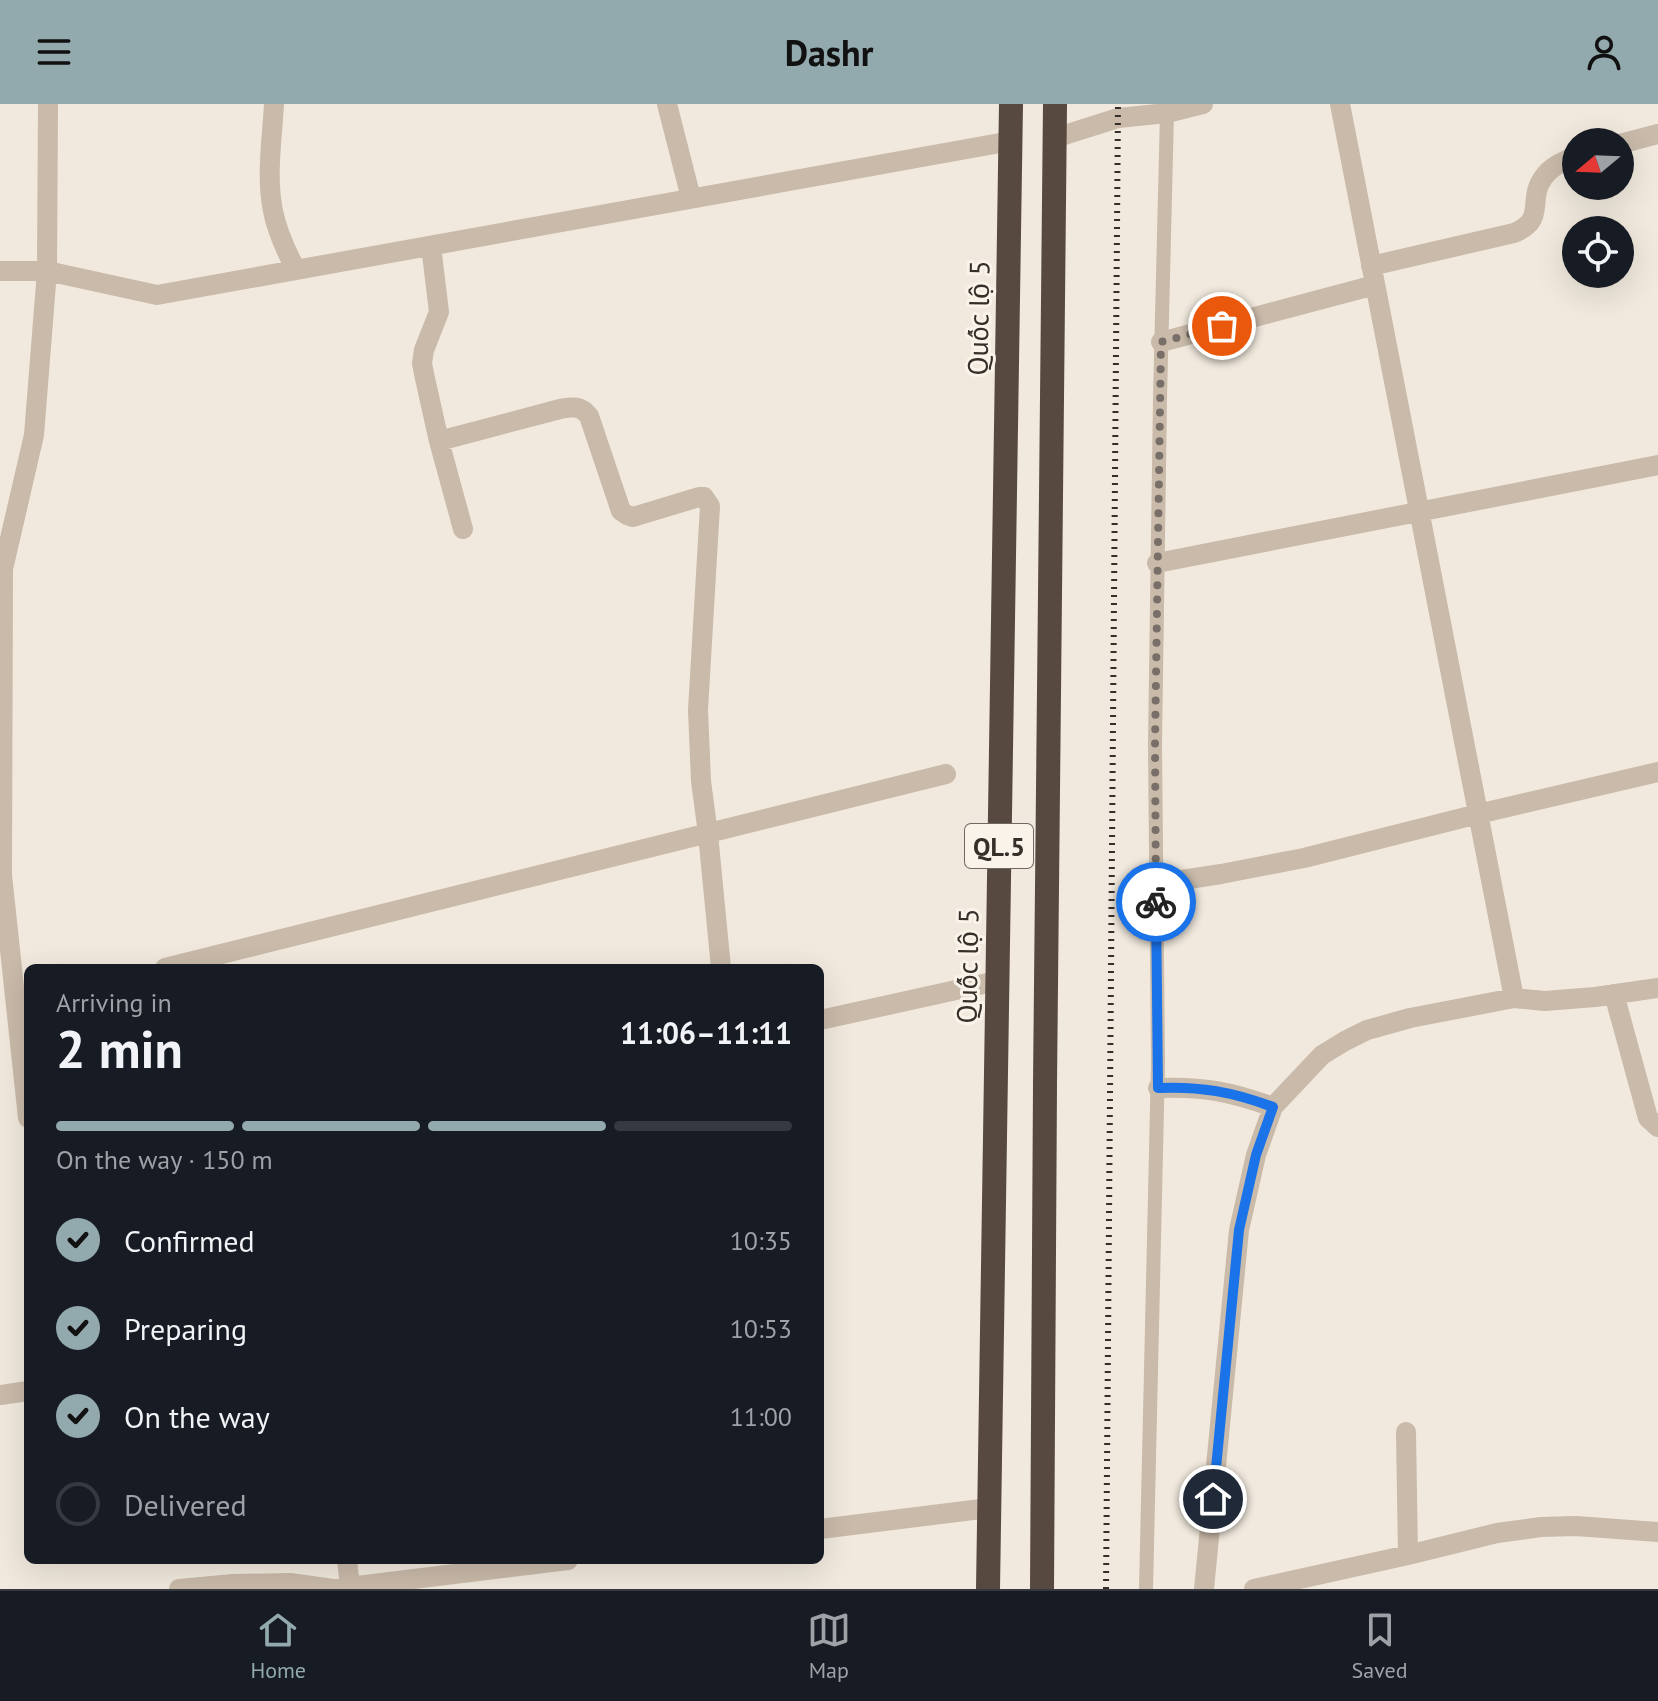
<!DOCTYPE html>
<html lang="en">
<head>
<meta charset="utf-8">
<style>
	body { margin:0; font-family:"PT Sans",sans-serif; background:#20242c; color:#f1f3f6; height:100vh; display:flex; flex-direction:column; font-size:30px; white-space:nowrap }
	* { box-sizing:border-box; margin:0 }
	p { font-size:26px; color:#9ea1a6 }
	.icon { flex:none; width:44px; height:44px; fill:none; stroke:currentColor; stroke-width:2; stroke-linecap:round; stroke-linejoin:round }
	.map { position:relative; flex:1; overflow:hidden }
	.sheet { position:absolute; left:24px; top:860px; width:800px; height:600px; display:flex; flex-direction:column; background:#171b24; border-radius:12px; box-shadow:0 8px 32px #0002 }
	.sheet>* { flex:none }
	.needle { width:52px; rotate:251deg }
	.tools { position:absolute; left:1562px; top:24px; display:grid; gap:16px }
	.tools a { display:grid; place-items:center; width:72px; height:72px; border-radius:50%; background:#171b24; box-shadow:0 8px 32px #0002; font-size:40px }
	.pin { position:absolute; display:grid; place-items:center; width:68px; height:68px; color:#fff; margin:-34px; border:4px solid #fff; border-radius:50%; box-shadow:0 2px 8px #0007 }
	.courier { position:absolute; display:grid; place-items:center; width:80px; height:80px; margin:-40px; border:6px solid #1a73e8; border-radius:50%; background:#fff; color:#222; box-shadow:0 2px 10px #0007 }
	.overview em { font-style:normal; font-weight:700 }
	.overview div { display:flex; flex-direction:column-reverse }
	.overview { display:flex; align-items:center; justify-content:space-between; height:136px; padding:0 32px }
	h1 { font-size:52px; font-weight:700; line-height:60px }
	.bar { display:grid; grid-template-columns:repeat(4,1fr); gap:12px 8px; align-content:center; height:96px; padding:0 32px }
	.bar i { height:10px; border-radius:6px; background:#363941 }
	.bar .current { background:#92a9ae }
	.bar p { grid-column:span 4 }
	ol { padding:0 32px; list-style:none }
	li { display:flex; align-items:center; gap:24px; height:88px }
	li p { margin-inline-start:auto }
	li .icon { padding:8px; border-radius:50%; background:#92a9ae; color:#111; stroke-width:4 }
	li:last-child { color:#9ea1a6 }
	li i { width:44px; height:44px; border:4px solid #363941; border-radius:50% }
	header { display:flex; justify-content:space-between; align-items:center; height:104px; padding:0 32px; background:#92a9ae; color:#111; font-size:36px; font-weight:700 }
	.tab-bar { display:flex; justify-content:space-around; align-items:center; height:112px; border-top:2px solid #363941; background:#171b24; font-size:22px; color:#9ea1a6 }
	.tab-bar a { display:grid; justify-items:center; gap:4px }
	.tab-bar .current { color:#92a9ae }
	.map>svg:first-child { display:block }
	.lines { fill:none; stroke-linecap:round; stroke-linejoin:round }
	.lane { stroke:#c9baa9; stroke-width:14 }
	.street { stroke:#c9baa9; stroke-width:20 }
	.highway { stroke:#574940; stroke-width:24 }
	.rail { stroke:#362e29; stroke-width:6; stroke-dasharray:2 6; stroke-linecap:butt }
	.done { stroke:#776f68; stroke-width:8; stroke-dasharray:0 14.4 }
	.route { stroke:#1a73e8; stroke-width:10 }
	.labels { text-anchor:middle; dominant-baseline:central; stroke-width:6; stroke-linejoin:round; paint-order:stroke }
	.shield { fill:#f9f3e9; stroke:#706963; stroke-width:2 }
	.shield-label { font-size:26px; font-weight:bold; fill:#362e29 }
	.street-label { font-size:28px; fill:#362e29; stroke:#f9f3e9 }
</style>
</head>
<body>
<header><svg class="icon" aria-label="menu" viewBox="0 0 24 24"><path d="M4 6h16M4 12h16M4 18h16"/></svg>Dashr<svg class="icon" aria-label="person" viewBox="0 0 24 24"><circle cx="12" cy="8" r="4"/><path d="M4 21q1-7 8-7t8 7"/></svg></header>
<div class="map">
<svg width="1658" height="1485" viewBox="0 0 1658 1485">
	<rect width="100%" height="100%" fill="#f1e9dd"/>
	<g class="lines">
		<path class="lane" d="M1146,1485L1158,960L1155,640L1160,294L1167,9"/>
		<path class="street" d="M274,0C272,35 266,73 273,107C277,128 286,147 296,166
			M667,0L691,94
			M1340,0L1514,894
			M1055,34L1118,14L1167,9L1203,0
			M1620,40L1658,30
			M431,142L439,208L424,246L422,259L424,270L439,337L463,425
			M1371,162L1514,129C1547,115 1527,97 1543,74C1551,62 1564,57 1576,52
			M0,167H47L157,191L1011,37
			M1161,238L1375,181
			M439,337L560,305C572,303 580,301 589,312L621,407L627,411L633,413L699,393H704L710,402L698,606L701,677L708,730L721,864
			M1157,459L1658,361
			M1156,780L1221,770L1304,754L1478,710L1658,668
			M165,864L946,670
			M1614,890L1648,1014L1658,1023
			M820,916L997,877
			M1158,984C1202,982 1232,988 1273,1003
			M28,1014L2,771L3,465L34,331L47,167L48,0
			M0,1291L28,1287
			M1406,1328L1408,1451
			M820,1425L989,1404
			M347,1456L350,1483
			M179,1485L233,1480L290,1479L333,1485L568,1456
			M1204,1485L1239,1126L1256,1051L1273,1003L1322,951L1345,937L1367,926L1410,914L1514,894L1545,897L1595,893L1658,884
			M1254,1485L1408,1451L1497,1429L1541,1423L1576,1422L1658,1428"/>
		<path class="highway" d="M988,1485L1011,0
			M1042,1485L1045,980L1055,0"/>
		<path class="rail" d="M1106,1485L1118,0"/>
	</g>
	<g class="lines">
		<path class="done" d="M1156,798L1155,640L1161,238L1222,222"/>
		<path class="route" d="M1156,798L1158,984C1200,982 1233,988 1273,1003L1256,1051L1239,1126L1213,1395"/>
	</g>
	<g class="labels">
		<rect class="shield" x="965" y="720" width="68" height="44" rx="6"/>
		<g class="shield-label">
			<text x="999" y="742">QL.5</text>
		</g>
		<g class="street-label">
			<text transform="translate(978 214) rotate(-89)">Quốc lộ 5</text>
			<text transform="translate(967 862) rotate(-89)">Quốc lộ 5</text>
		</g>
	</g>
</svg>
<div class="tools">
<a><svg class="needle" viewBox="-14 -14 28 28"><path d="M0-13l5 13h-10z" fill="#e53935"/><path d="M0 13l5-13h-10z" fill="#9ea1a6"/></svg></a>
<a><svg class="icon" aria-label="locate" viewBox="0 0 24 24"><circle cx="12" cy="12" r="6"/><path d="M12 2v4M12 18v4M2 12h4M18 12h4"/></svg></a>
</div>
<div class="pin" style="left:1222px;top:222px;background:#ea580c"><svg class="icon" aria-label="bag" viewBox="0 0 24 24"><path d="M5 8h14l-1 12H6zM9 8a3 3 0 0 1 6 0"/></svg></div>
<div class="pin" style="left:1213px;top:1395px;background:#1f2937"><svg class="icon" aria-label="home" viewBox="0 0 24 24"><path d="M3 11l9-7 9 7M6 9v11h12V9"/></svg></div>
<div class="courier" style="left:1156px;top:798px"><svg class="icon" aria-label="bike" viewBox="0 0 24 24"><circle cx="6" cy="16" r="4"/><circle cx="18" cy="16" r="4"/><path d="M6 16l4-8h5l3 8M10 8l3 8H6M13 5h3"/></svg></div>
<section class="sheet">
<div class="overview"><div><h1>2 min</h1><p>Arriving in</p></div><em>11:06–11:11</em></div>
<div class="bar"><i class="current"></i><i class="current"></i><i class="current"></i><i></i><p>On the way · 150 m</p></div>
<ol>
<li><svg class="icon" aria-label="check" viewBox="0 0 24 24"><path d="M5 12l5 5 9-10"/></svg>Confirmed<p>10:35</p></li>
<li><svg class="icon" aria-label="check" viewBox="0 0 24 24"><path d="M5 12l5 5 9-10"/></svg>Preparing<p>10:53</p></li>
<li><svg class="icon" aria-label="check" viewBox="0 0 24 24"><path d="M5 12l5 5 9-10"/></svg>On the way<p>11:00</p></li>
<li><i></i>Delivered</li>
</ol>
</section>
</div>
<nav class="tab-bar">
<a class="current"><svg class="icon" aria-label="home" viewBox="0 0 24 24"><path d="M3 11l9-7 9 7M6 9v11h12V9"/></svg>Home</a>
<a><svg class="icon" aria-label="map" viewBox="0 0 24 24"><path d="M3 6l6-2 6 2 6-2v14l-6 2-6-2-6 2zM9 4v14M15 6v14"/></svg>Map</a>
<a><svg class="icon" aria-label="saved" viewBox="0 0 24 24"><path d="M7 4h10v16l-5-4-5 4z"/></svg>Saved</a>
</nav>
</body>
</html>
